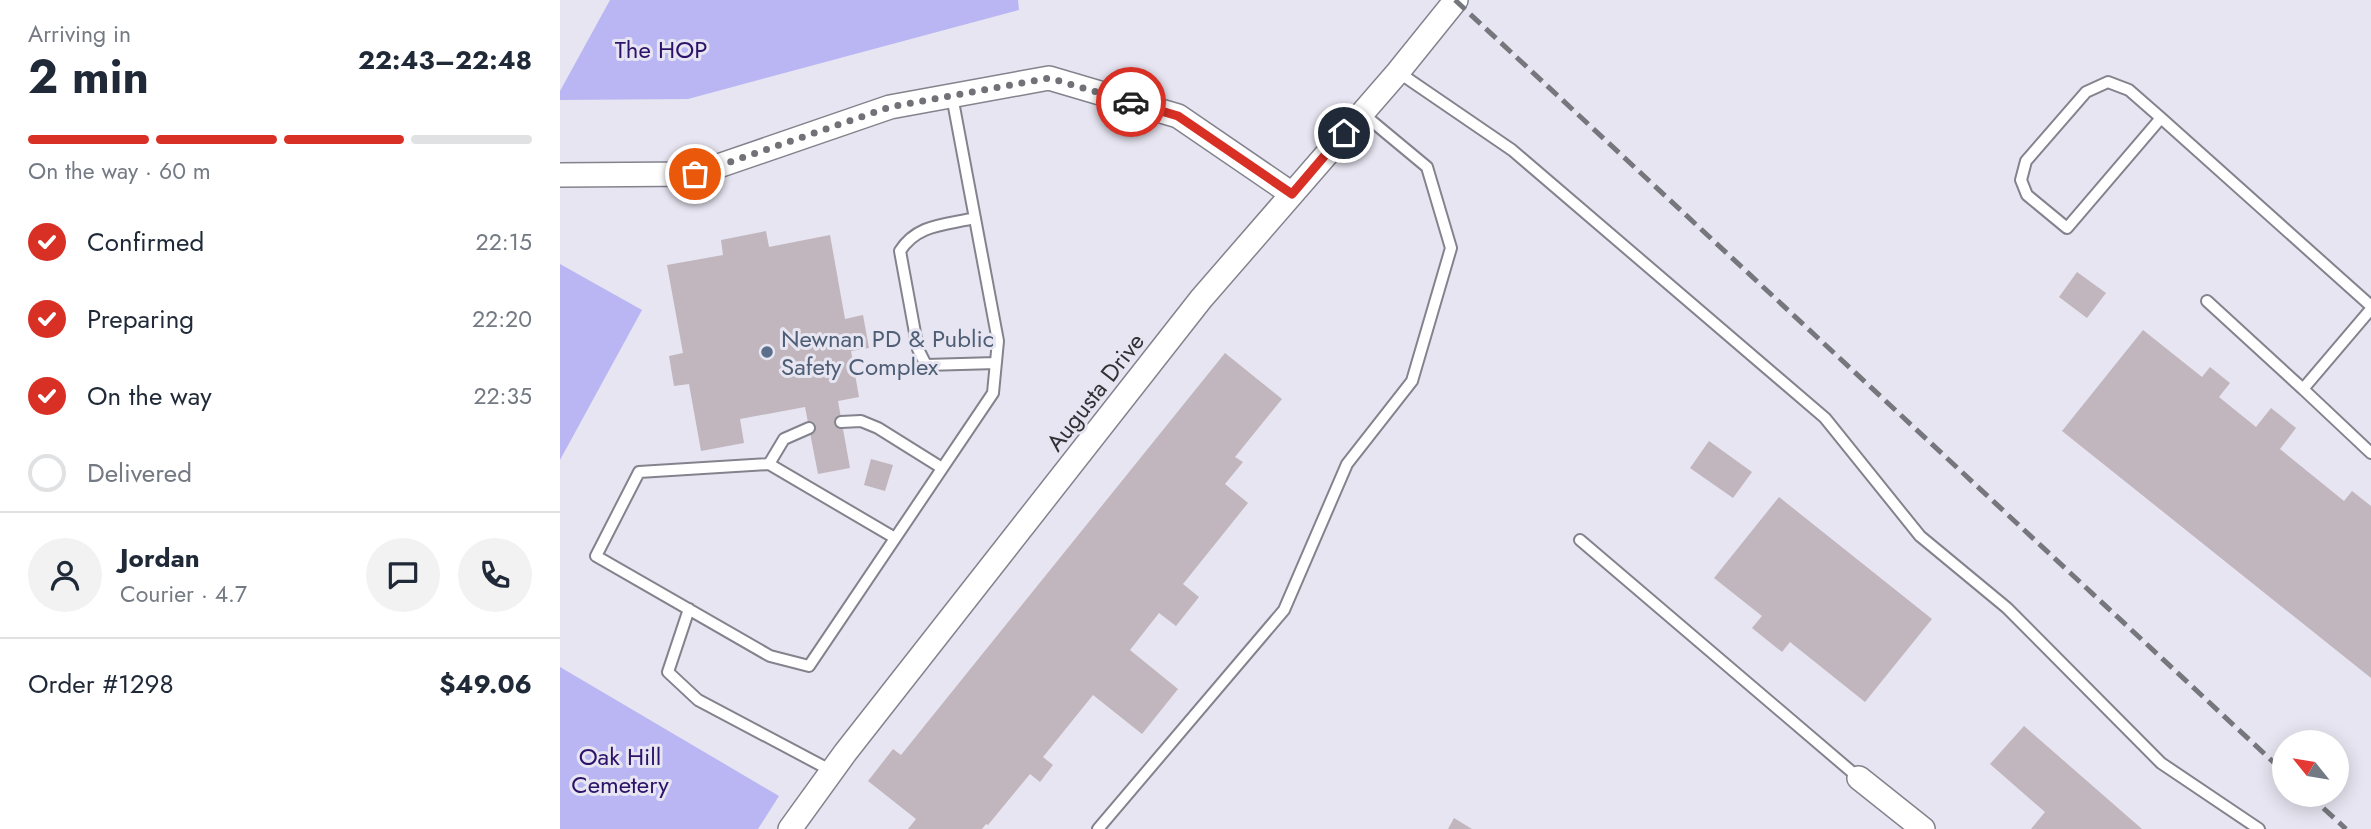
<!DOCTYPE html>
<html lang="en">
<head>
<meta charset="utf-8">
<style>
	body { margin:0; font-family:Jost,sans-serif; background:#f2f2f3; color:#1f2937; height:100vh; display:flex; flex-direction:column; font-size:26px; white-space:nowrap }
	* { box-sizing:border-box; margin:0 }
	p { font-size:23px; color:#747a83 }
	.icon { flex:none; width:38px; height:38px; fill:none; stroke:currentColor; stroke-width:2; stroke-linecap:round; stroke-linejoin:round }
	.map { position:relative; flex:1; overflow:hidden }
	.details { display:flex; flex-direction:column; background:#fff; width:560px }
	.details>* { flex:none }
	.needle { width:46px; rotate:300deg }
	.fabs { position:absolute; left:1712px; top:730px; display:grid; gap:14px }
	.fabs a { display:grid; place-items:center; width:77px; height:77px; border-radius:50%; background:#fff; box-shadow:0 4px 18px #0003; font-size:35px }
	.pin { position:absolute; display:grid; place-items:center; width:60px; height:60px; color:#fff; margin:-30px; border:4px solid #fff; border-radius:50%; box-shadow:0 2px 7px #0007 }
	.courier { position:absolute; display:grid; place-items:center; width:70px; height:70px; margin:-35px; border:5px solid #d93025; border-radius:50%; background:#fff; color:#222; box-shadow:0 2px 9px #0007 }
	.summary em { font-style:normal; font-weight:700 }
	.summary div { display:flex; flex-direction:column-reverse }
	.summary { display:flex; align-items:center; justify-content:space-between; height:119px; padding:0 28px }
	h1 { font-size:46px; font-weight:700; line-height:52px }
	.bar { display:grid; grid-template-columns:repeat(4,1fr); gap:10px 7px; align-content:center; height:84px; padding:0 28px }
	.bar i { height:9px; border-radius:5px; background:#e0e1e3 }
	.bar .current { background:#d93025 }
	.bar p { grid-column:span 4 }
	.line { display:flex; align-items:center; gap:18px; padding:0 28px; border-top:2px solid #e0e1e3 }
	.line div { flex:1 }
	.round { display:grid; place-items:center; flex:none; width:74px; height:74px; border-radius:37px; background:#f2f2f3 }
	ol { padding:0 28px; list-style:none }
	li { display:flex; align-items:center; gap:21px; height:77px }
	li p { margin-inline-start:auto }
	li .icon { padding:7px; border-radius:50%; background:#d93025; color:#fff; stroke-width:4 }
	li:last-child { color:#747a83 }
	li i { width:38px; height:38px; border:4px solid #e0e1e3; border-radius:50% }
	main { display:flex; flex:1; min-height:0 }
	.map>svg:first-child { display:block }
	.green { fill:#bab6f3 }
	.building { fill:#c1b6bd }
	.lines { fill:none; stroke-linecap:round; stroke-linejoin:round }
	.lane-casing { stroke:#83838d; stroke-width:14 }
	.street-casing { stroke:#83838d; stroke-width:26 }
	.lane { stroke:#fff; stroke-width:10 }
	.street { stroke:#fff; stroke-width:23 }
	.rail { stroke:#76767d; stroke-width:5; stroke-dasharray:14 7; stroke-linecap:butt }
	.done { stroke:#717177; stroke-width:7; stroke-dasharray:0 12.6 }
	.route { stroke:#d93025; stroke-width:9 }
	.service-dot { fill:#5c6f8a; stroke:#e6e5f1; stroke-width:2.5 }
	.labels { text-anchor:middle; dominant-baseline:central; stroke-width:6; stroke-linejoin:round; paint-order:stroke }
	.park-label { font-size:24px; fill:#2c1269; stroke:#e6e5f1 }
	.service-label { font-size:24px; fill:#4e5e75; stroke:#e6e5f1; text-anchor:start }
	.street-label { font-size:24px; fill:#323236; stroke:#e6e5f1 }
</style>
</head>
<body>
<main>
<section class="details">
<div class="summary"><div><h1>2 min</h1><p>Arriving in</p></div><em>22:43–22:48</em></div>
<div class="bar"><i class="current"></i><i class="current"></i><i class="current"></i><i></i><p>On the way · 60 m</p></div>
<ol>
<li><svg class="icon" aria-label="check" viewBox="0 0 24 24"><path d="M5 12l5 5 9-10"/></svg>Confirmed<p>22:15</p></li>
<li><svg class="icon" aria-label="check" viewBox="0 0 24 24"><path d="M5 12l5 5 9-10"/></svg>Preparing<p>22:20</p></li>
<li><svg class="icon" aria-label="check" viewBox="0 0 24 24"><path d="M5 12l5 5 9-10"/></svg>On the way<p>22:35</p></li>
<li><i></i>Delivered</li>
</ol>
<div class="line" style="height:126px"><a class="round"><svg class="icon" aria-label="person" viewBox="0 0 24 24"><circle cx="12" cy="8" r="4"/><path d="M4 21q1-7 8-7t8 7"/></svg></a><div><b>Jordan</b><p>Courier · 4.7</p></div><a class="round"><svg class="icon" aria-label="chat" viewBox="0 0 24 24"><path d="M4 5h16v11H9l-5 4z"/></svg></a><a class="round"><svg class="icon" aria-label="phone" viewBox="0 0 24 24"><path d="M5 4h4l2 5-3 2q2 4 5 5l2-3 5 2v4C11 20 4 13 5 4z"/></svg></a></div>
<div class="line" style="height:91px"><div>Order #1298</div><b>$49.06</b></div>
</section>
<div class="map">
<svg width="1811" height="829" viewBox="0 0 1811 829">
	<rect width="100%" height="100%" fill="#e6e5f1"/>
	<path class="green" d="M50,0H458L459,10L128,99L0,100V91Z
		M0,264L82,310L0,460Z
		M0,667L219,796L198,829H0Z"/>
	<path class="building" d="M206,231L209,247L270,235L285,319L303,315L309,348L291,351L299,397L278,401L290,468L258,474L245,407L180,419L184,443L141,451L129,384L114,386L109,356L123,353L107,265L163,255L161,240Z
		M1517,272L1546,293L1527,318L1499,297Z
		M1583,330L1642,377L1650,367L1670,383L1659,397L1696,427L1711,408L1736,428L1720,449L1784,501L1792,491L1811,506V678L1502,431Z
		M665,353L722,399L675,457L683,462L665,484L688,503L623,584L639,597L616,626L599,613L570,650L618,689L582,734L533,695L483,757L493,765L480,782L470,774L428,825L426,824L422,829H348L356,819L308,781L333,749L341,755Z
		M1149,441L1192,472L1173,498L1130,468Z
		M311,459L333,465L325,491L304,485Z
		M1219,497L1372,619L1305,702L1230,642L1222,652L1192,628L1202,616L1154,578Z
		M1464,726L1582,829H1471L1485,812L1430,764Z
		M894,818L912,829H888Z"/>
	<g class="lines">
		<defs>
			<path id="lane" d="M838,72L952,150L1265,418L1360,536L1447,608L1601,763L1699,829
				M1601,118L1507,228L1467,195L1461,180L1466,161L1526,92L1548,82L1569,90L1601,118L1811,306
				M415,218C385,225 357,224 340,251L358,349L366,365L436,363
				M1647,301L1743,389L1811,309
				M1743,389L1811,453
				M281,422L301,421L318,428L382,468
				M209,464L224,439L249,428
				M335,538L209,464L79,472L36,556L210,656L249,666L433,393L438,341L392,96
				M1020,540L1299,778
				M129,609L108,672L138,700L272,771
				M538,829L724,610L787,464L852,381L891,248L867,167L802,113"/>
			<path id="street" d="M0,175L135,174L330,107L489,78L618,116L732,194
				M1299,778L1363,829
				M230,829L285,753L641,299L838,72L896,0"/>
		</defs>
		<use href="#lane" class="lane-casing"/>
		<use href="#street" class="street-casing"/>
		<use href="#lane" class="lane"/>
		<use href="#street" class="street"/>
		<path class="rail" d="M895,0L1724,772
			M1748,794L1786,829"/>
	</g>
	<g class="lines">
		<path class="done" d="M135,174L330,107L489,78L571,102"/>
		<path class="route" d="M571,102L618,116L732,194L784,133"/>
	</g>
	<circle class="service-dot" cx="207" cy="352" r="7"/>
	<g class="labels">
		<g class="park-label">
			<text x="101" y="49">The HOP</text>
			<text x="60" y="756">Oak Hill<tspan x="60" dy="28">Cemetery</tspan></text>
		</g>
		<g class="service-label">
			<text x="221" y="338">Newnan PD &amp; Public<tspan x="221" dy="28">Safety Complex</tspan></text>
		</g>
		<g class="street-label">
			<text transform="translate(535 392) rotate(-52)">Augusta Drive</text>
		</g>
	</g>
</svg>
<div class="fabs">
<a><svg class="needle" viewBox="-14 -14 28 28"><path d="M0-13l5 13h-10z" fill="#e53935"/><path d="M0 13l5-13h-10z" fill="#747a83"/></svg></a>
</div>
<div class="pin" style="left:135px;top:174px;background:#ea580c"><svg class="icon" aria-label="bag" viewBox="0 0 24 24"><path d="M5 8h14l-1 12H6zM9 8a3 3 0 0 1 6 0"/></svg></div>
<div class="pin" style="left:784px;top:133px;background:#1f2937"><svg class="icon" aria-label="home" viewBox="0 0 24 24"><path d="M3 11l9-7 9 7M6 9v11h12V9"/></svg></div>
<div class="courier" style="left:571px;top:102px"><svg class="icon" aria-label="car" viewBox="0 0 24 24"><path d="M5 17H2v-5l4-1 3-4h7l3 4 3 1v5h-3M9 17h6M6 11h13"/><circle cx="7" cy="17" r="2"/><circle cx="17" cy="17" r="2"/></svg></div>
</div>
</main>
</body>
</html>
